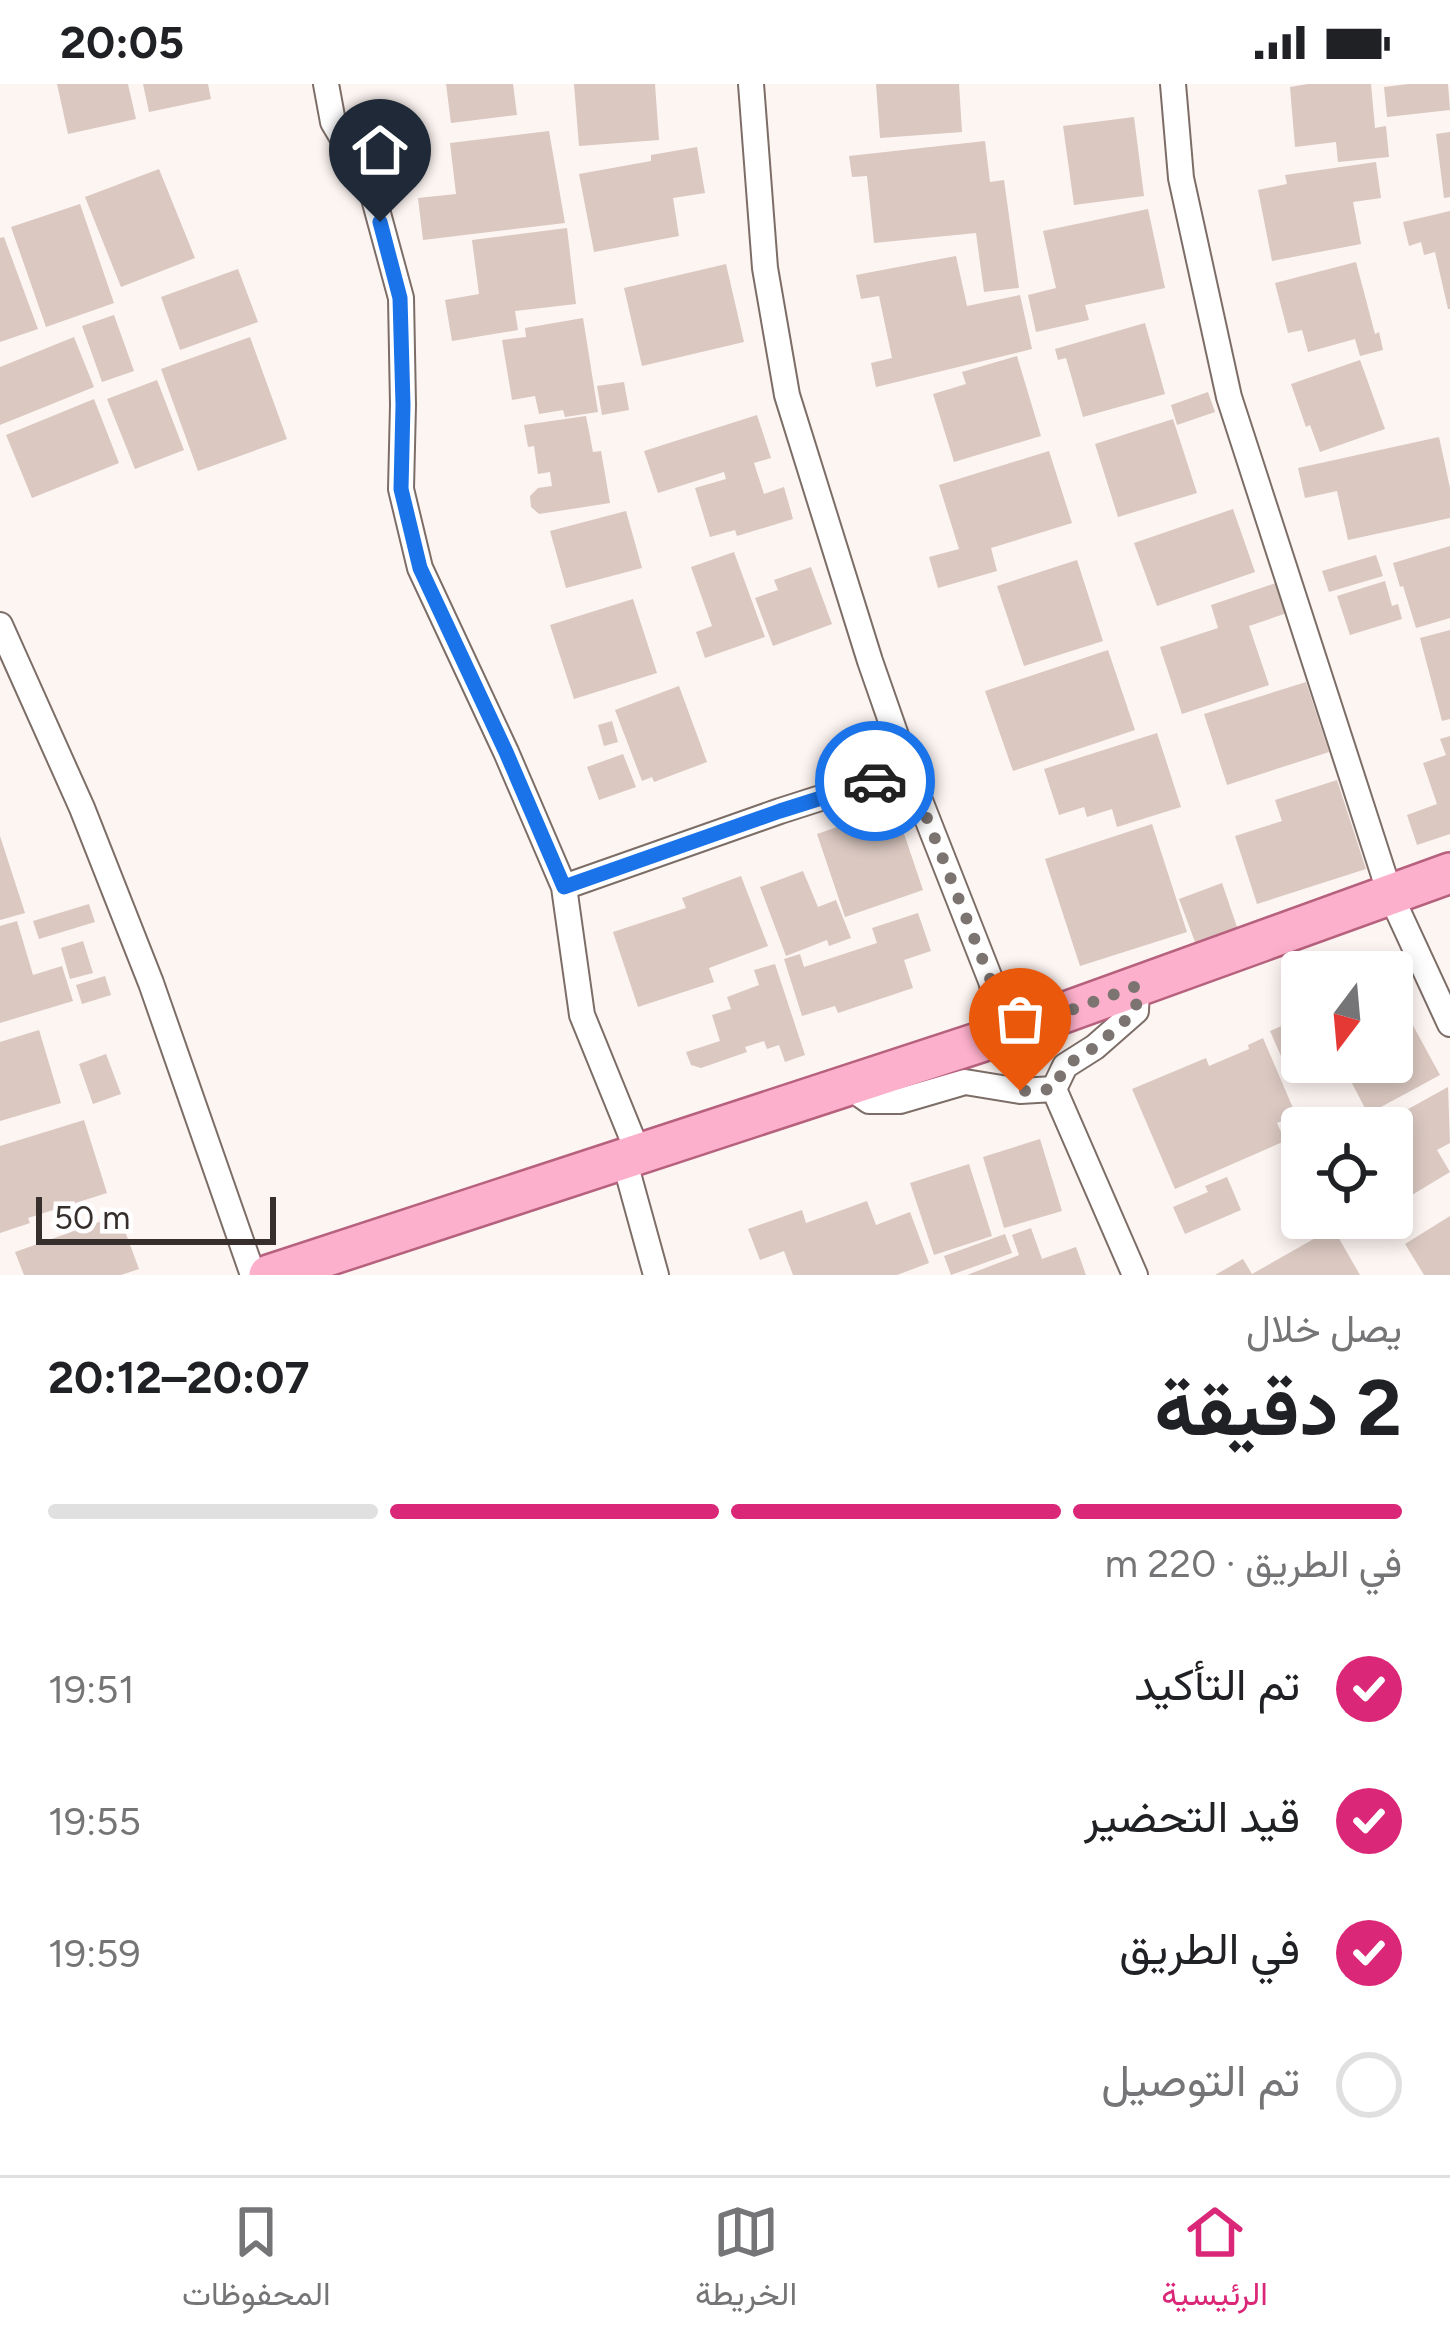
<!DOCTYPE html>
<html lang="ar">
<head>
<meta charset="utf-8">
<style>
	body { margin:0; font-family:Figtree,Vazirmatn,sans-serif; background:#f2f2f2; color:#202124; direction:rtl; height:100vh; display:flex; flex-direction:column; font-size:45px; white-space:nowrap }
	* { box-sizing:border-box; margin:0 }
	p { font-size:39px; color:#757577 }
	.icon { flex:none; width:66px; height:66px; fill:none; stroke:currentColor; stroke-width:2; stroke-linecap:round; stroke-linejoin:round }
	.map { position:relative; height:1191px; overflow:hidden; direction:ltr }
	.drawer { display:flex; flex-direction:column; background:#fff; flex:1 }
	.drawer>* { flex:none }
	.needle { width:78px; rotate:196deg }
	.buttons { position:absolute; left:1281px; top:867px; display:grid; gap:24px }
	.buttons a { display:grid; place-items:center; width:132px; height:132px; border-radius:12px; background:#fff; box-shadow:0 6px 18px #0003; font-size:60px }
	.scale { position:absolute; left:36px; bottom:30px; width:240px; box-sizing:border-box; padding-left:12px; border:6px solid #362f2c; border-top:0; font-size:33px; line-height:42px; white-space:nowrap; color:#362f2c; -webkit-text-stroke:9px #fff; paint-order:stroke }
	.pin { position:absolute; display:grid; place-items:center; width:102px; height:102px; color:#fff; margin:-123px -51px; border-radius:50% 50% 50% 0; rotate:-45deg; box-shadow:0 0 12px #0007 }
	.pin .icon { rotate:45deg }
	.courier { position:absolute; display:grid; place-items:center; width:120px; height:120px; margin:-60px; border:9px solid #1a73e8; border-radius:50%; background:#fff; color:#222; box-shadow:0 3px 15px #0007 }
	.headline em { font-style:normal; font-weight:700 }
	.headline div { display:flex; flex-direction:column-reverse }
	.headline { display:flex; align-items:center; justify-content:space-between; height:204px; padding:0 48px }
	h1 { font-size:78px; font-weight:700; line-height:90px }
	.bar { display:grid; grid-template-columns:repeat(4,1fr); gap:18px 12px; align-content:center; height:144px; padding:0 48px }
	.bar i { height:15px; border-radius:9px; background:#e0e0e0 }
	.bar .selected { background:#db2777 }
	.bar p { grid-column:span 4 }
	ol { padding:0 48px; list-style:none }
	li { display:flex; align-items:center; gap:36px; height:132px }
	li p { margin-inline-start:auto }
	li .icon { padding:12px; border-radius:50%; background:#db2777; color:#fff; stroke-width:4 }
	li:last-child { color:#757577 }
	li i { width:66px; height:66px; border:6px solid #e0e0e0; border-radius:50% }
	.status { display:flex; justify-content:space-between; align-items:center; height:84px; padding:0 60px; background:#fff; direction:ltr }
	.status svg { height:33px; fill:currentColor }
	.tab-bar { display:flex; justify-content:space-around; align-items:center; height:168px; border-top:3px solid #e0e0e0; background:#fff; font-size:33px; color:#757577 }
	.tab-bar a { display:grid; justify-items:center; gap:6px }
	.tab-bar .selected { color:#db2777 }
	.map>svg:first-child { display:block }
	.building { fill:#dac8c1 }
	.lines { fill:none; stroke-linecap:round; stroke-linejoin:round }
	.street-casing { stroke:#7d6d67; stroke-width:28 }
	.primary-casing { stroke:#b6617d; stroke-width:44 }
	.street { stroke:#fff; stroke-width:24 }
	.primary { stroke:#fdb0cb; stroke-width:39 }
	.done { stroke:#7c7471; stroke-width:12; stroke-dasharray:0 21.6 }
	.route { stroke:#1a73e8; stroke-width:15 }
</style>
</head>
<body>
<div class="status"><b>20:05</b><svg viewBox="0 0 49 12"><path d="M0 12V9h3v3zM5 12V6h3v6zM10 12V3h3v9zM15 12V0h3v12zM26 1h20v11H26zM47 4h2v5h-2z"/></svg></div>
<div class="map">
<svg width="1450" height="1191" viewBox="0 0 1450 1191">
	<rect width="100%" height="100%" fill="#fdf5f2"/>
	<path class="building" d="M57,0H128L136,35L68,50Z
		M143,0H208L211,15L149,28Z
		M446,0H513L517,31L451,39Z
		M574,0H655L659,56L579,62Z
		M876,0H959L962,48L880,54Z
		M1308,0H1371L1375,44L1386,42L1389,73L1338,78L1336,58L1295,63L1290,3Z
		M1408,0H1448L1450,26L1387,33L1384,3Z
		M1134,33L1144,112L1074,121L1063,42Z
		M549,47L565,139L423,156L418,114L456,110L450,59Z
		M1450,48V113L1444,114L1436,50Z
		M985,57L990,98L1004,96L1019,204L984,208L976,149L874,159L867,92L852,93L849,72Z
		M697,63L705,109L673,114L679,152L594,168L579,90L651,77V71Z
		M1376,78L1381,114L1353,118L1361,160L1272,177L1258,106L1287,100L1285,91Z
		M159,85L195,174L121,203L85,113Z
		M80,120L114,219L46,243L11,143Z
		M1148,125L1165,204L1085,221L1089,236L1036,248L1028,211L1056,204L1043,147Z
		M1450,127V225H1448L1435,168L1424,171L1421,158L1409,162L1403,138Z
		M567,144L576,220L515,227L518,246L452,257L445,216L479,210L472,156Z
		M4,153L38,245L0,258V154Z
		M956,172L967,222L1020,211L1032,265L876,303L871,279L892,274L879,212L861,215L856,191Z
		M1356,178L1375,250L1379,248L1383,266L1360,272L1355,255L1308,268L1302,246L1288,249L1275,199Z
		M726,180L744,258L642,282L624,204Z
		M238,185L258,238L180,266L161,213Z
		M114,231L134,287L102,298L82,242Z
		M583,234L598,328L565,333L563,326L539,330L535,312L512,316L502,256L526,253L525,244Z
		M1145,239L1165,310L1083,333L1066,274L1058,276L1055,265Z
		M74,253L94,303L0,341V283Z
		M250,253L287,355L198,387L161,285Z
		M1017,272L1041,352L954,378L933,310L966,300L962,288Z
		M1360,276L1385,345L1320,368L1310,341L1306,343L1291,300Z
		M157,296L184,366L135,385L107,315Z
		M624,298L629,326L602,331L597,302Z
		M1208,308L1215,328L1177,341L1171,321Z
		M94,315L119,379L32,414L6,351Z
		M757,331L771,374L754,379L764,410L784,403L793,435L737,452L735,446L710,453L695,404L726,395L724,388L658,409L644,367Z
		M586,332L593,368L601,367L610,419L539,430L531,423L530,412L538,404L552,402L550,388L538,390L534,362L528,363L524,341Z
		M1173,335L1197,409L1118,433L1095,360Z
		M1439,353L1450,404V434L1348,456L1337,407L1305,414L1298,384Z
		M1049,367L1072,439L991,464L997,487L938,504L929,473L959,465L939,401Z
		M1233,425L1255,488L1157,522L1134,459Z
		M626,427L642,484L566,504L550,447Z
		M1450,462V534L1416,544L1403,502L1400,503L1393,479Z
		M734,468L765,553L705,574L696,548L712,542L691,483Z
		M1376,471L1383,492L1329,508L1322,487Z
		M1077,476L1103,557L1024,582L997,502Z
		M811,483L832,540L773,562L755,514L778,506L774,496Z
		M1385,497L1392,522L1398,520L1402,535L1350,551L1337,512Z
		M1276,499L1287,529L1249,542L1269,601L1182,630L1160,563L1218,544L1211,521Z
		M633,515L657,589L574,615L550,541Z
		M1450,546V635L1442,637L1420,554Z
		M1108,566L1135,646L1013,687L985,607Z
		M1306,598L1329,668L1227,701L1204,630Z
		M679,602L707,678L654,698L652,693L642,697L615,626Z
		M612,637L618,658L604,662L598,641Z
		M1157,649L1181,723L1117,743L1112,725L1087,733L1084,723L1059,731L1044,685Z
		M1450,652V750L1417,761L1407,731L1437,720L1423,679L1446,671L1440,655Z
		M623,670L636,703L599,716L587,683Z
		M1337,696L1366,785L1257,820L1235,752L1282,737L1275,716Z
		M895,723L923,806L845,833L817,750Z
		M1152,740L1187,848L1080,882L1045,775Z
		M0,752L25,829L0,836Z
		M803,787L818,823L836,816L851,854L829,862L827,856L786,872L760,803Z
		M741,792L768,862L709,884L714,898L638,923L613,848L686,824L682,814Z
		M1222,799L1237,843L1195,858L1179,815Z
		M89,820L95,838L39,855L33,837Z
		M918,829L931,867L904,876L913,904L838,929L835,922L802,932L784,875L800,870L804,883L877,859L872,844Z
		M17,837L33,891L62,882L73,917L0,939V842Z
		M83,857L93,889L70,895L61,864Z
		M775,880L805,971L785,978L779,961L767,965L764,957L745,963L747,968L701,984L691,981L686,968L720,957L712,931L731,925L727,913L759,901L754,886Z
		M105,892L111,911L82,920L76,901Z
		M1410,936L1440,991L1368,1030L1341,978H1392V945Z
		M1293,937L1302,957V978H1311L1288,988L1270,947Z
		M39,946L61,1019L0,1037V958Z
		M1263,954L1296,1031L1277,1039L1285,1057L1175,1105L1132,1005L1206,974L1209,982L1249,965L1248,961Z
		M106,970L121,1010L93,1020L79,980Z
		M1448,1003L1450,1059L1437,1066L1450,1088L1392,1123V1041L1404,1034L1401,1029Z
		M84,1036L107,1109L28,1134L30,1139L0,1149V1062Z
		M1040,1055L1062,1127L1004,1144L983,1073Z
		M969,1080L992,1152L934,1171L910,1099Z
		M1227,1093L1241,1126L1185,1150L1173,1123L1208,1108L1205,1102Z
		M867,1117L876,1141L910,1128L929,1179L897,1191H793L784,1167L760,1176L748,1145L802,1126L806,1139Z
		M119,1131L139,1185L121,1191H24L15,1168Z
		M1450,1132V1191H1424L1405,1160Z
		M1031,1144L1042,1175L1076,1163L1086,1191H967L1019,1171L1012,1151Z
		M1333,1144L1360,1191H1215L1243,1175L1252,1190Z
		M1005,1150L1012,1169L951,1191L944,1172Z"/>
	<g class="lines">
		<defs>
			<path id="street" d="M326,0L333,38L370,100L401,214L403,321L401,405L420,484L506,668L564,803L582,931L639,1071
				M751,0L765,184L787,311L870,577L908,686L991,897L1005,950
				M1173,0L1181,94L1229,313L1390,810L1450,940
				M0,541L82,724L151,899L253,1191
				M564,803L780,727L908,686
				M848,1002L869,1017H900L965,998L1020,1007L1054,1005
				M624,1075L656,1191
				M1135,1191L1054,1005L1065,982L1095,963L1136,927L1137,902"/>
			<path id="primary" d="M269,1191L1005,950L1450,789"/>
		</defs>
		<use href="#street" class="street-casing"/>
		<use href="#primary" class="primary-casing"/>
		<use href="#street" class="street"/>
		<use href="#primary" class="primary"/>
	</g>
	<g class="lines">
		<path class="done" d="M875,697L908,686L991,897L1005,950L1137,902L1136,927L1095,963L1065,982L1054,1005L1020,1007"/>
		<path class="route" d="M380,138L400,214L403,321L401,405L420,484L506,668L564,803L780,727L875,697"/>
	</g>
</svg>
<div class="buttons">
<a><svg class="needle" viewBox="-14 -14 28 28"><path d="M0-13l5 13h-10z" fill="#e53935"/><path d="M0 13l5-13h-10z" fill="#757577"/></svg></a>
<a><svg class="icon" aria-label="locate" viewBox="0 0 24 24"><circle cx="12" cy="12" r="6"/><path d="M12 2v4M12 18v4M2 12h4M18 12h4"/></svg></a>
</div>
<div class="scale">50 m</div>
<div class="pin" style="left:1020px;top:1007px;background:#ea580c"><svg class="icon" aria-label="bag" viewBox="0 0 24 24"><path d="M5 8h14l-1 12H6zM9 8a3 3 0 0 1 6 0"/></svg></div>
<div class="pin" style="left:380px;top:138px;background:#1f2937"><svg class="icon" aria-label="home" viewBox="0 0 24 24"><path d="M3 11l9-7 9 7M6 9v11h12V9"/></svg></div>
<div class="courier" style="left:875px;top:697px"><svg class="icon" aria-label="car" viewBox="0 0 24 24"><path d="M5 17H2v-5l4-1 3-4h7l3 4 3 1v5h-3M9 17h6M6 11h13"/><circle cx="7" cy="17" r="2"/><circle cx="17" cy="17" r="2"/></svg></div>
</div>
<section class="drawer">
<div class="headline"><div><h1>2 دقيقة</h1><p>يصل خلال</p></div><em>20:07–20:12</em></div>
<div class="bar"><i class="selected"></i><i class="selected"></i><i class="selected"></i><i></i><p>في الطريق · 220 m</p></div>
<ol>
<li><svg class="icon" aria-label="check" viewBox="0 0 24 24"><path d="M5 12l5 5 9-10"/></svg>تم التأكيد<p>19:51</p></li>
<li><svg class="icon" aria-label="check" viewBox="0 0 24 24"><path d="M5 12l5 5 9-10"/></svg>قيد التحضير<p>19:55</p></li>
<li><svg class="icon" aria-label="check" viewBox="0 0 24 24"><path d="M5 12l5 5 9-10"/></svg>في الطريق<p>19:59</p></li>
<li><i></i>تم التوصيل</li>
</ol>
</section>
<nav class="tab-bar">
<a class="selected"><svg class="icon" aria-label="home" viewBox="0 0 24 24"><path d="M3 11l9-7 9 7M6 9v11h12V9"/></svg>الرئيسية</a>
<a><svg class="icon" aria-label="map" viewBox="0 0 24 24"><path d="M3 6l6-2 6 2 6-2v14l-6 2-6-2-6 2zM9 4v14M15 6v14"/></svg>الخريطة</a>
<a><svg class="icon" aria-label="saved" viewBox="0 0 24 24"><path d="M7 4h10v16l-5-4-5 4z"/></svg>المحفوظات</a>
</nav>
</body>
</html>
